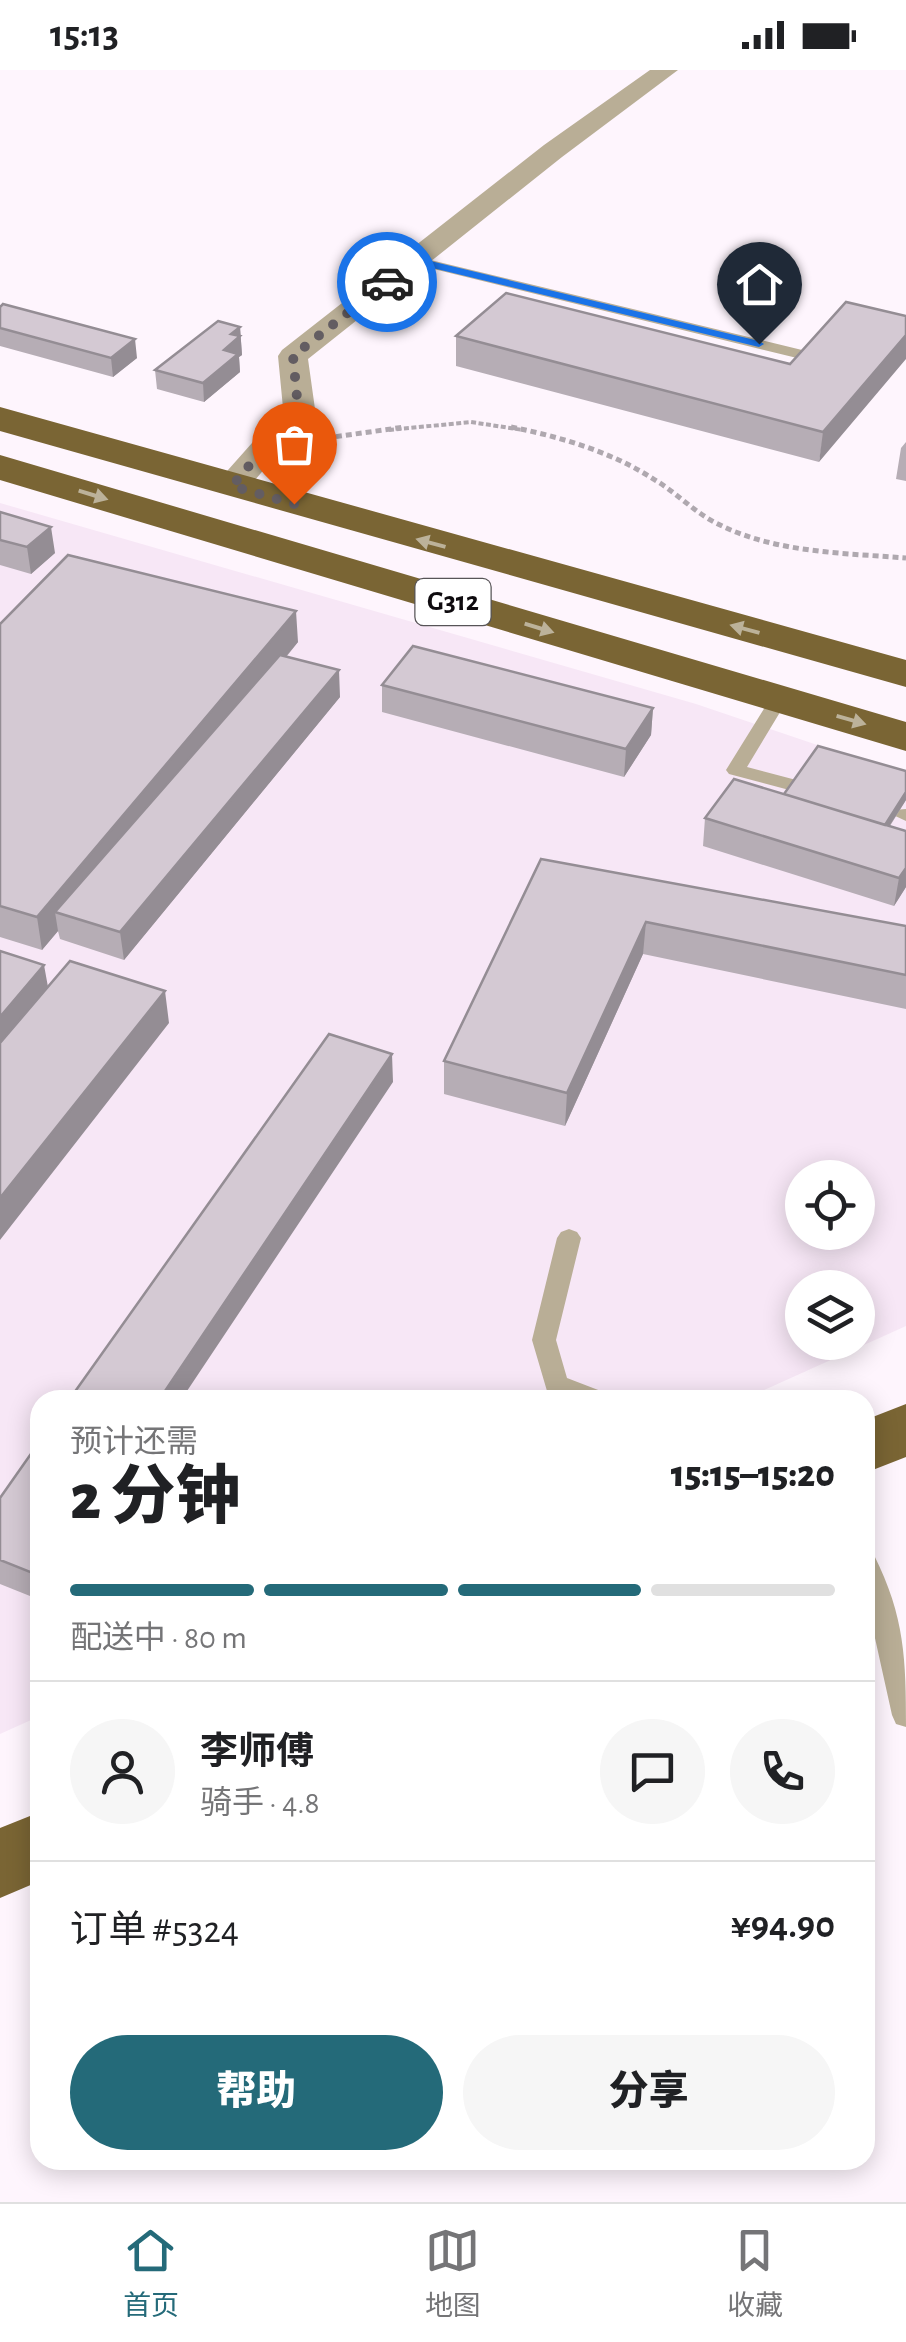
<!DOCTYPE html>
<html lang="zh">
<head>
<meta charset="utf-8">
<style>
	body { margin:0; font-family:"Alegreya Sans","Noto Sans SC",sans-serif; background:#f6f6f6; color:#202124; height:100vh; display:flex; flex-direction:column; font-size:38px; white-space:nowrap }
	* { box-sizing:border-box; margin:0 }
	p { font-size:32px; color:#757577 }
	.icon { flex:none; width:55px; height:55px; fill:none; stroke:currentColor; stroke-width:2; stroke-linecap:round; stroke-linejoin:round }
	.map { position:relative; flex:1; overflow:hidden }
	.panel { position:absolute; left:30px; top:1320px; width:845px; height:780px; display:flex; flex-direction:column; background:#fff; border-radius:30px; box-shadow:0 5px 25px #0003 }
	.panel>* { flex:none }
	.fabs { position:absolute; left:785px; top:1090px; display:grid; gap:20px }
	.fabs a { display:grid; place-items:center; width:90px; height:90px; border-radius:50%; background:#fff; box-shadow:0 5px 25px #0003; font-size:50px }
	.pin { position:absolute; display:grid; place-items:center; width:85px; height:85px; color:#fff; margin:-102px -42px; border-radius:50% 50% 50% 0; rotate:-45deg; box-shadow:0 0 10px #0007 }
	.pin .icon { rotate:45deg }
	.courier { position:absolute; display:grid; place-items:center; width:100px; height:100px; margin:-50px; border:8px solid #1a73e8; border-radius:50%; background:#fff; color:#222; box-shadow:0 2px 12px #0007 }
	.headline em { font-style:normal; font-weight:800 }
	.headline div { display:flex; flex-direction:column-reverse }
	.headline { display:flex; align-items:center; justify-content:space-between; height:170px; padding:0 40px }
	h1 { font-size:65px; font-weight:800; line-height:75px }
	.bar { display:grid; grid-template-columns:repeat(4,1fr); gap:15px 10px; align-content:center; height:120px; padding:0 40px }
	.bar i { height:12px; border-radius:8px; background:#e0e0e0 }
	.bar .on { background:#246a79 }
	.bar p { grid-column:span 4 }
	.line { display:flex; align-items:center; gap:25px; padding:0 40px; border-top:2px solid #e0e0e0 }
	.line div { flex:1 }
	.round { display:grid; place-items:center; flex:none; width:105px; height:105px; border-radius:52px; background:#f6f6f6 }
	.primary-button { display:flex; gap:20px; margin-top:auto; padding:20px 40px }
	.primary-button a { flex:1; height:115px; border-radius:60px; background:#246a79; color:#fff; font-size:40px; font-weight:800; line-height:115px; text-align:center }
	.primary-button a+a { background:#f6f6f6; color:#202124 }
	.status { display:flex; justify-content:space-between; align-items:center; height:70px; padding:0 50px; background:#fff; direction:ltr }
	.status svg { height:28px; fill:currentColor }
	.tabs { display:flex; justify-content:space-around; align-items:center; height:140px; border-top:2px solid #e0e0e0; background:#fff; font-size:28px; color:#757577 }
	.tabs a { display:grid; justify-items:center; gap:5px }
	.tabs .on { color:#246a79 }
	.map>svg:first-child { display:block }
	.built { fill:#f7e7f6; fill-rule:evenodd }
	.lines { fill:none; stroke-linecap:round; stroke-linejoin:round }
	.path-far1 { stroke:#afa8af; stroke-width:4; stroke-dasharray:5 2.5; stroke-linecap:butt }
	.path { stroke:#afa8af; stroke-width:5; stroke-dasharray:6 4; stroke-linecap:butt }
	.service { fill:#b9ae96; fill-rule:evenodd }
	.minor { fill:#b9ae96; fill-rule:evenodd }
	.trunk { fill:#7a6534; fill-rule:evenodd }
	.wall { fill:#b6adb5 }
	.shaded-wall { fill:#948d94 }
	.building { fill:#d4c9d3; stroke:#948d94; stroke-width:2.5 }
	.oneway { fill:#bcb29a }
	.route { fill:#1a73e8 }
	.done { stroke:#635d62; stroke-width:10; stroke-dasharray:0 18 }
	.labels { text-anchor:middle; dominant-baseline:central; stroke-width:9; stroke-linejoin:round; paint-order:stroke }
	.shield { fill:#fff; stroke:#575457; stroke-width:2.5 }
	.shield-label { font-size:28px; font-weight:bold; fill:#0f0b0f }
</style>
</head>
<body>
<div class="status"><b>15:13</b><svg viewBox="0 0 49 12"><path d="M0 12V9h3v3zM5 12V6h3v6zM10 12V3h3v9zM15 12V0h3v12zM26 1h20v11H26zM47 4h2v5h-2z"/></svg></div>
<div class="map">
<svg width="906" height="2132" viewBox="0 0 906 2132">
	<rect width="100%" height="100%" fill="#fef5fd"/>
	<path class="built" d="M0,433L696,634L906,705V1256L742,1330H40V1646L0,1664ZM802,1108H858V1162H802ZM802,1218H858V1272H802Z"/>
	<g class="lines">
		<path class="path-far1" d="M389,360L471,352L523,360"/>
		<path class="path" d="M511,357C561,367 612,382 655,410C677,423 695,443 718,454C775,483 844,483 906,488
			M326,368L405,357"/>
		<path class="service" d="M414,186L802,280L805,283L797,288L409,193L407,190Z
			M779,623L788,629L747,697L800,711L803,715L793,721L729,704L726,700L770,629Z
			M906,739V751L891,744L894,740Z
			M569,1159L577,1162L581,1168L556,1270L567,1308L606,1323L609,1330H570L547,1321L532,1270L557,1168L561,1162Z
			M865,1482L874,1485C905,1547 906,1590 906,1657L896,1654L892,1645L865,1523Z"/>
		<path class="minor" d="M650,0H678L562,87L308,289L315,339L244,423H220L216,416L220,409L283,338L278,286L282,280L544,75Z"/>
		<path class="trunk" d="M0,337L906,590V617L0,361Z
			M0,385L906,652V681L0,410Z
			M906,1334V1387L865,1403V1350Z
			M40,1742V1811L0,1828V1758Z"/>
	</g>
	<path class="wall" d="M846,232L819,392L456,296V266L790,294Z
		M0,237L137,288L113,307L0,276Z
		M240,257L242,285L239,287L240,302L204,332L157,319L155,300Z
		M906,372V411L896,409L901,378Z
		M0,442L55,483L31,504L0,495Z
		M0,554L298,572L287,586L340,627L124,890L60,869L58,861L42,880L0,867Z
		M382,615L653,638L651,665L624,707L382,642Z
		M906,701V730L890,756L906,761V817L894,836L703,776L705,748L784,724Z
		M541,789L906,856V939L643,884L565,1056L444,1024V991Z
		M40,1371V1530L0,1514V1428Z"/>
	<path class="shaded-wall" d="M240,257L242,285L239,287L240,302L204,332L203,313L224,280L231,264Z
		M906,265V289L819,392L823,362Z
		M135,269L137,288L113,307L111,288Z
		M51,457L55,483L31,504L27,477Z
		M296,541L298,572L70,846L55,842L58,861L42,880L37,847Z
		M339,600L340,627L124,890L120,862Z
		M653,638L651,665L624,707L626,679Z
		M906,722V730L874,780L876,769Z
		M906,798V817L894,836L899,808Z
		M646,852L643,884L565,1056L567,1023Z
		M44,895L50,928L0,987V947Z
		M165,921L169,953L0,1170V1128Z
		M392,984L393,1012L181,1330H159Z"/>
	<path class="building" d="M506,223L790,294L846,232L906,246V265L823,362L456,266Z
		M3,234L135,269L111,288L0,258V237Z
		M218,251L240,257L231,264L240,266L224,280L238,284L203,313L155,300Z
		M0,442L51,457L27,477L0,470Z
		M68,485L296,541L37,847L0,836V554Z
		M413,576L653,638L626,679L382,615Z
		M280,585L339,600L120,862L55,842Z
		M818,676L906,701V722L885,755L784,724Z
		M734,709L906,761V798L899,808L705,748Z
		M541,789L906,856V905L646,852L567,1023L444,991Z
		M0,881L44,895L0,947Z
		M70,891L165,921L0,1128V973Z
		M329,964L392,984L159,1330H69Z
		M40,1371V1506L0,1490V1428Z"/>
	<defs><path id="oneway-solid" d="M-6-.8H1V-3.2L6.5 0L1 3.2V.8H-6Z" transform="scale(2.5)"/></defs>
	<g class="oneway">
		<use href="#oneway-solid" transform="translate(93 425) rotate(17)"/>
		<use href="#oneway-solid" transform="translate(431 473) rotate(-165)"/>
		<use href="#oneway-solid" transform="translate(539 558) rotate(17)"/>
		<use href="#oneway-solid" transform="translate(745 559) rotate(-165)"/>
		<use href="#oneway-solid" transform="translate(851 650) rotate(16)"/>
	</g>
	<path class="route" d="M414,187L759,271L764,274L759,277L416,194L391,214H383V210Z"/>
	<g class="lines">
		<path class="done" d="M294,434L232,416L298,338L293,286L387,212"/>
	</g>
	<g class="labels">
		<rect class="shield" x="415.5" y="509" width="75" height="46" rx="8"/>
		<g class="shield-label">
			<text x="453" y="532">G312</text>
		</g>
	</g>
</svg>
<div class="fabs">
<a><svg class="icon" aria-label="locate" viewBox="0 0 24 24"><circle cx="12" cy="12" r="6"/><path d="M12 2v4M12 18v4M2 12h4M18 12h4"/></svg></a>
<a><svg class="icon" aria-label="layers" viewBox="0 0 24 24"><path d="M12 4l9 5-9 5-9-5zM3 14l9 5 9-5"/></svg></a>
</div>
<div class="pin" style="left:294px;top:434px;background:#ea580c"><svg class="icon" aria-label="bag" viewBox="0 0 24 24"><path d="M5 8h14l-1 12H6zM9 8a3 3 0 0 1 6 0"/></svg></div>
<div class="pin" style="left:759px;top:274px;background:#1f2937"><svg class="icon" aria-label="home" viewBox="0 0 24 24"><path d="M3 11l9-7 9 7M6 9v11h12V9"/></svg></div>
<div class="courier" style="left:387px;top:212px"><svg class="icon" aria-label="car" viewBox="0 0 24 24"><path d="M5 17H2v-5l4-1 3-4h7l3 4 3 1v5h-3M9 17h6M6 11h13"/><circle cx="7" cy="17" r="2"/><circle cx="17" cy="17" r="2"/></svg></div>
<section class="panel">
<div class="headline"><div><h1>2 分钟</h1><p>预计还需</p></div><em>15:15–15:20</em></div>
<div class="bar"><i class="on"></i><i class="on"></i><i class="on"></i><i></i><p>配送中 · 80 m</p></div>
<div class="line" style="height:180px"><a class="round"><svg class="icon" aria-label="person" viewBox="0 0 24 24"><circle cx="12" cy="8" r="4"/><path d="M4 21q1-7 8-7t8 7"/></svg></a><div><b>李师傅</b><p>骑手 · 4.8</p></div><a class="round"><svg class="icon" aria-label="chat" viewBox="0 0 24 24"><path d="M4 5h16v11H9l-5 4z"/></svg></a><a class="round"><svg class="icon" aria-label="phone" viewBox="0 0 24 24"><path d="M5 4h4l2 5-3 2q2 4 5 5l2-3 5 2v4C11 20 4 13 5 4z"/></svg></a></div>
<div class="line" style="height:130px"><div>订单 #5324</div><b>¥94.90</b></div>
<div class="primary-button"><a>帮助</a><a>分享</a></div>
</section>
</div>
<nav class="tabs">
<a class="on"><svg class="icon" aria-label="home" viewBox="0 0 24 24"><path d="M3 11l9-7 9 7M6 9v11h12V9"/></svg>首页</a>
<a><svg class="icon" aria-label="map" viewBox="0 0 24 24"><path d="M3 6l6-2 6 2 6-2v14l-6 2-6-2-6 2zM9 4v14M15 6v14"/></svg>地图</a>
<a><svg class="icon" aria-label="saved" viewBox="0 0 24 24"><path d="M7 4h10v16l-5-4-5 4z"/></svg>收藏</a>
</nav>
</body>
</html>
